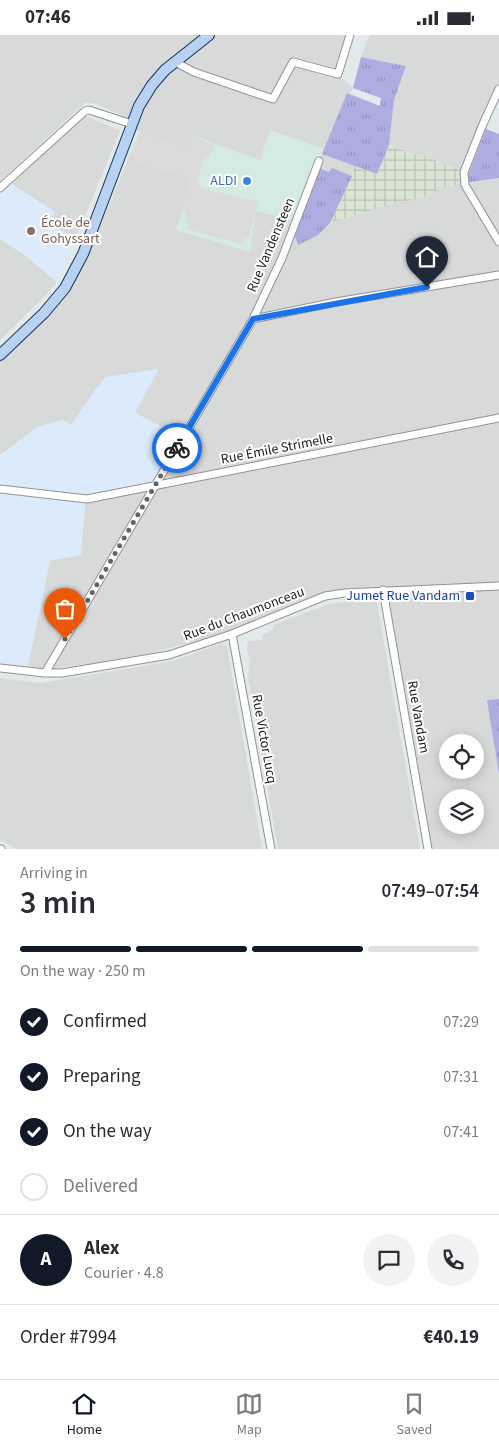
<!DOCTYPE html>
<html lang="en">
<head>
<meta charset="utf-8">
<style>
	body { margin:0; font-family:"Source Sans 3",sans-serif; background:#f2f2f3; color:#2b2b33; height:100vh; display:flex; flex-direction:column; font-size:19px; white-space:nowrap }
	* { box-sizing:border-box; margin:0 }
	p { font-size:16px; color:#7c7c81 }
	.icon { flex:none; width:28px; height:28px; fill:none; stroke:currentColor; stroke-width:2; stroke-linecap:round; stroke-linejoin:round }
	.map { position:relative; height:814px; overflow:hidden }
	.sheet { display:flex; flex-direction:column; background:#fff; flex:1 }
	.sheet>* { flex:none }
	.buttons { position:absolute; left:439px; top:699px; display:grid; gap:10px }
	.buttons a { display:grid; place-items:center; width:45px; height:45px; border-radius:50%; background:#fff; box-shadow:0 2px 12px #0003; font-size:25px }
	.pin { position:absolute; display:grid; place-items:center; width:42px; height:42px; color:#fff; margin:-51px -21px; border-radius:50% 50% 50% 0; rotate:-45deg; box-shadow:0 0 5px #0007 }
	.pin .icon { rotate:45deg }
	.courier { position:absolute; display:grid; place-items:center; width:50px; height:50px; margin:-25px; border:4px solid #1a73e8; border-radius:50%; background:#fff; color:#222; box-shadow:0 1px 6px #0007 }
	.overview em { font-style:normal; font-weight:600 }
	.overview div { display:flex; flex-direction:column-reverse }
	.overview { display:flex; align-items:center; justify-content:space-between; height:85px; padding:0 20px }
	h1 { font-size:32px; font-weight:600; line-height:38px }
	.bar { display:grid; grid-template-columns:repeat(4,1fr); gap:8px 5px; align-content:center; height:60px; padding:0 20px }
	.bar i { height:6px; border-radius:4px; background:#e1e1e2 }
	.bar .on { background:#111827 }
	.bar p { grid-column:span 4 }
	.line { display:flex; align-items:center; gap:12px; padding:0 20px; border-top:1px solid #e1e1e2 }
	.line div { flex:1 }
	.round { display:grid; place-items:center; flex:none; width:52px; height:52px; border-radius:26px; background:#f2f2f3 }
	ol { padding:0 20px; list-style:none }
	li { display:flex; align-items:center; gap:15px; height:55px }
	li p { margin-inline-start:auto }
	li .icon { padding:5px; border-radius:50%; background:#111827; color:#fff; stroke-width:4 }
	li:last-child { color:#7c7c81 }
	li i { width:28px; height:28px; border:2px solid #e1e1e2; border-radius:50% }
	.status { display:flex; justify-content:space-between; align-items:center; height:35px; padding:0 25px; background:#fff; direction:ltr }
	.status svg { height:14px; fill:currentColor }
	.tabs { display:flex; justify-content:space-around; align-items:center; height:70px; border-top:1px solid #e1e1e2; background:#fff; font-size:14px; color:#7c7c81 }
	.tabs a { display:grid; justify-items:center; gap:2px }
	.tabs .on { color:#111827 }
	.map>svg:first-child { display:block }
	.residential { fill:#d8d9d9; fill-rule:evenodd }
	.commercial { fill:#d3ebe0 }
	.industrial { fill:url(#industrial-grid) }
	.education { fill:#dcebfb }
	.grass { fill:url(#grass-tufts) }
	.parking { fill:#dbdbdb }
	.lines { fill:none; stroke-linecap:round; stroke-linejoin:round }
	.street-casing { stroke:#929292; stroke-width:9 }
	.secondary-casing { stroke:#112f64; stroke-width:12 }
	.street { stroke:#fff; stroke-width:7 }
	.secondary { stroke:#bad2f1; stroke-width:10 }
	.done { stroke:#616364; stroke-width:5; stroke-dasharray:0 9 }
	.route { stroke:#1a73e8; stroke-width:6 }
	.shop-dot { fill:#3f7fe0; stroke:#fff; stroke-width:2 }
	.education-dot { fill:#8d6e63; stroke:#fff; stroke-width:2 }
	.transit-dot { fill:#1a4fb4; stroke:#fff; stroke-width:2 }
	.labels { text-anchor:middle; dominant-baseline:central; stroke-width:4; stroke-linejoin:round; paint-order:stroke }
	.shop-label { font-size:14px; fill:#366cbe; stroke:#fff; text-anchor:end }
	.education-label { font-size:14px; fill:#785e54; stroke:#fff; text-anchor:start }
	.street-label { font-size:14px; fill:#1b1b1b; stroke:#fff }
	.transit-label { font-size:14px; fill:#164399; stroke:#fff; text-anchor:end }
</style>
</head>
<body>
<div class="status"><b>07:46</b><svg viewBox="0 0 49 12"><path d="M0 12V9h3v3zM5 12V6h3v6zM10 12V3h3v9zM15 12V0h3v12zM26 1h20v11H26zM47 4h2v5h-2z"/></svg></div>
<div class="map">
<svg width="499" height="814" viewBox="0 0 499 814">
	<defs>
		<pattern id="industrial-grid" width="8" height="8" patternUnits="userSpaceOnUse" patternTransform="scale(1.25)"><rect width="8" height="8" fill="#d9e4d5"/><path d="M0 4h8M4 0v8" fill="none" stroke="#bac3b6"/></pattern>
		<pattern id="grass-tufts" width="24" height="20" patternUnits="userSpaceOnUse" patternTransform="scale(1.25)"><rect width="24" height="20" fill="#aeade1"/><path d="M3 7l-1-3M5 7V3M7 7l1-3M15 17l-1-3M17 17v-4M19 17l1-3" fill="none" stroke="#9594c0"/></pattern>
	</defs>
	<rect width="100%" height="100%" fill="#e2eaec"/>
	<path class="residential" d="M0,0H349L338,39L353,53L324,114L270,95L260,125L214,111L193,102L189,115L131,94V84L93,68H85L0,146Z
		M370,0H499V52L464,137L420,119L419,121L389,110L394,65L406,31L361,22Z
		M84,80L120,96L75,205L48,187L55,177L12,149Z
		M322,119L355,131L352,141L332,133L329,137L316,132Z
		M128,125L190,142L187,165L176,194L250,217L256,176L296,186L318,200L330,188L397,167L419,164L442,153L465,148L499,205V664L488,665L499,739V814H431L383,554L337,555L231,597L135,622L44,635L28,631L50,526L85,464L183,402L135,378L158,335L98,351L71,390L0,420V326L59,266L94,205ZM448,708H475V735H448ZM448,762H475V790H448Z
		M499,143V203L469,148Z
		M0,204L23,219L56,246V248L43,263L0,305Z
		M374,565L377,567L380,585L420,814H278L248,642L250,626L247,613L248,606L262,605V600L273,595V590L329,569L350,566Z
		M222,608L224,611H227L262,814H17L0,805V643L40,648L173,626Z"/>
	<path class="commercial" d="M270,95L324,114L296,186L256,176L250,217L176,195L184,173L190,142L125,124L140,96L189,115L194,101L260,125Z"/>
	<path class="industrial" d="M389,110L419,121L420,119L464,137L465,148L442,153L419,164L397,167L330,188L355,131L377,139Z"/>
	<path class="education" d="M12,149L55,177L49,187L75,205L56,246L23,219L0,204V161Z
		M158,334L135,378L183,403L154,452L86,461L81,520L50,526L28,631L0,628V420L37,392L63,385L71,390L105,342Z"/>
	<path class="grass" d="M361,22L406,31L394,65L389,110L377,139L322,119L347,58L380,71L381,63L353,53Z
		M486,94L499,99V143L465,148Z
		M316,132L329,137L332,133L352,141L330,188L318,200L298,210L293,195Z
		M499,664V739L487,665Z"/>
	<path class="parking" d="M140,96L189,115L194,101L214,111L212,119H210L209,123L204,122L197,148L201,150V153L259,167L248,203L245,204L244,210L187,194L188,188L184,173L190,142L128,125Z"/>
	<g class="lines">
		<defs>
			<path id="street" d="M175,27L194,37L273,64L293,27L338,39L350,0
				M499,54L483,89L464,137L465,150L499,207
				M0,153L85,76L89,75L132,89
				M253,284L336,267L499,240
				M0,454L87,464L499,383
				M383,555L428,814
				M232,599L271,814
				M0,633L45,638H62L169,620L232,599L325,561L345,558L499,551
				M45,638L253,284L282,223L319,126
				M0,814H1"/>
			<path id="secondary" d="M0,320L44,278L65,253L83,219L139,71L152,50L165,35L209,0"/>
		</defs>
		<use href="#street" class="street-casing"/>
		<use href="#secondary" class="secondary-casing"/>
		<use href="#street" class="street"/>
		<use href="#secondary" class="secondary"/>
	</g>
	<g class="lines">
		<path class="done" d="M65,604L177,413"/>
		<path class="route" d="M177,413L253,284L427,252"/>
	</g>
	<circle class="shop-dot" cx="247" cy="146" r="5"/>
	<circle class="education-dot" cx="31" cy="196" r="5"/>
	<rect class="transit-dot" x="465" y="556" width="10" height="10" rx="2.5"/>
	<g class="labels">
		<g class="shop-label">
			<text x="237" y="146">ALDI</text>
		</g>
		<g class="education-label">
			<text x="41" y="188">École de<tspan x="41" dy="16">Gohyssart</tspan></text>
		</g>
		<g class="street-label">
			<text transform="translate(271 210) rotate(-67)">Rue Vandensteen</text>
			<text transform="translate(277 414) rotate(-11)">Rue Émile Strimelle</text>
			<text transform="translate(244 579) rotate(-21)">Rue du Chaumonceau</text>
			<text transform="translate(418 682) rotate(80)">Rue Vandam</text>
			<text transform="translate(264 704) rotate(80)">Rue Victor Lucq</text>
		</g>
		<g class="transit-label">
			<text x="460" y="561">Jumet Rue Vandam</text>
		</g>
	</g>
</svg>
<div class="buttons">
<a><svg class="icon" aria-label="locate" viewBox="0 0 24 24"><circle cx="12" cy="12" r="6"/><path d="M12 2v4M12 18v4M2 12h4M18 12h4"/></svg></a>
<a><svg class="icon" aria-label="layers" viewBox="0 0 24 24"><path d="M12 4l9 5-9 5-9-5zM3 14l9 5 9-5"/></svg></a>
</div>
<div class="pin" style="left:65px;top:604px;background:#ea580c"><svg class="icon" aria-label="bag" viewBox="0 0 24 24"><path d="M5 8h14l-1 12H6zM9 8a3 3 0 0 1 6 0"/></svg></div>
<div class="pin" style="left:427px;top:252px;background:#1f2937"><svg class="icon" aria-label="home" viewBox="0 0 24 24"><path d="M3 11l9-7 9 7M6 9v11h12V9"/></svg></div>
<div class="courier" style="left:177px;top:413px"><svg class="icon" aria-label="bike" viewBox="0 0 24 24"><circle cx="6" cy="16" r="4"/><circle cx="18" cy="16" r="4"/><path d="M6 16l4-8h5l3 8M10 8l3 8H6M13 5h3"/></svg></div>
</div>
<section class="sheet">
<div class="overview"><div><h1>3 min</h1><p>Arriving in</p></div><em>07:49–07:54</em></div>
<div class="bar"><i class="on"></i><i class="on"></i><i class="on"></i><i></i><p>On the way · 250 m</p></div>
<ol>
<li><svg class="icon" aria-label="check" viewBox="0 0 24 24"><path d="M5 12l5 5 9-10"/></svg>Confirmed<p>07:29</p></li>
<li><svg class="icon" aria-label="check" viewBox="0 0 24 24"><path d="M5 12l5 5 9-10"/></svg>Preparing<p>07:31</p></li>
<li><svg class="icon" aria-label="check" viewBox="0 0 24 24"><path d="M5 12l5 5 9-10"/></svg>On the way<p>07:41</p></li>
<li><i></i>Delivered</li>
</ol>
<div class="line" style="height:90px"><b class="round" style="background:#111827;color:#fff">A</b><div><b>Alex</b><p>Courier · 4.8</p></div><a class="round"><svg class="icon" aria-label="chat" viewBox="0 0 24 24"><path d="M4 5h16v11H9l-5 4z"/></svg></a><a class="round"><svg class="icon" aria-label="phone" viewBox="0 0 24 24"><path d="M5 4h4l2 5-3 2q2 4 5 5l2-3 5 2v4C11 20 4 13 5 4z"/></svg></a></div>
<div class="line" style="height:65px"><div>Order #7994</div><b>€40.19</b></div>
</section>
<nav class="tabs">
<a class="on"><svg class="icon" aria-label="home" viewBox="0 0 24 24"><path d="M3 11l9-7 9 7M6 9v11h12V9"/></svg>Home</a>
<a><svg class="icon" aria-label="map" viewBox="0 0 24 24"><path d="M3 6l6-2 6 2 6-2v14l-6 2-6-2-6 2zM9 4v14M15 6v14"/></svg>Map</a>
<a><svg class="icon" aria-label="saved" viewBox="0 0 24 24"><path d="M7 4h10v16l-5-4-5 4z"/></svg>Saved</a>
</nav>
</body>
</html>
